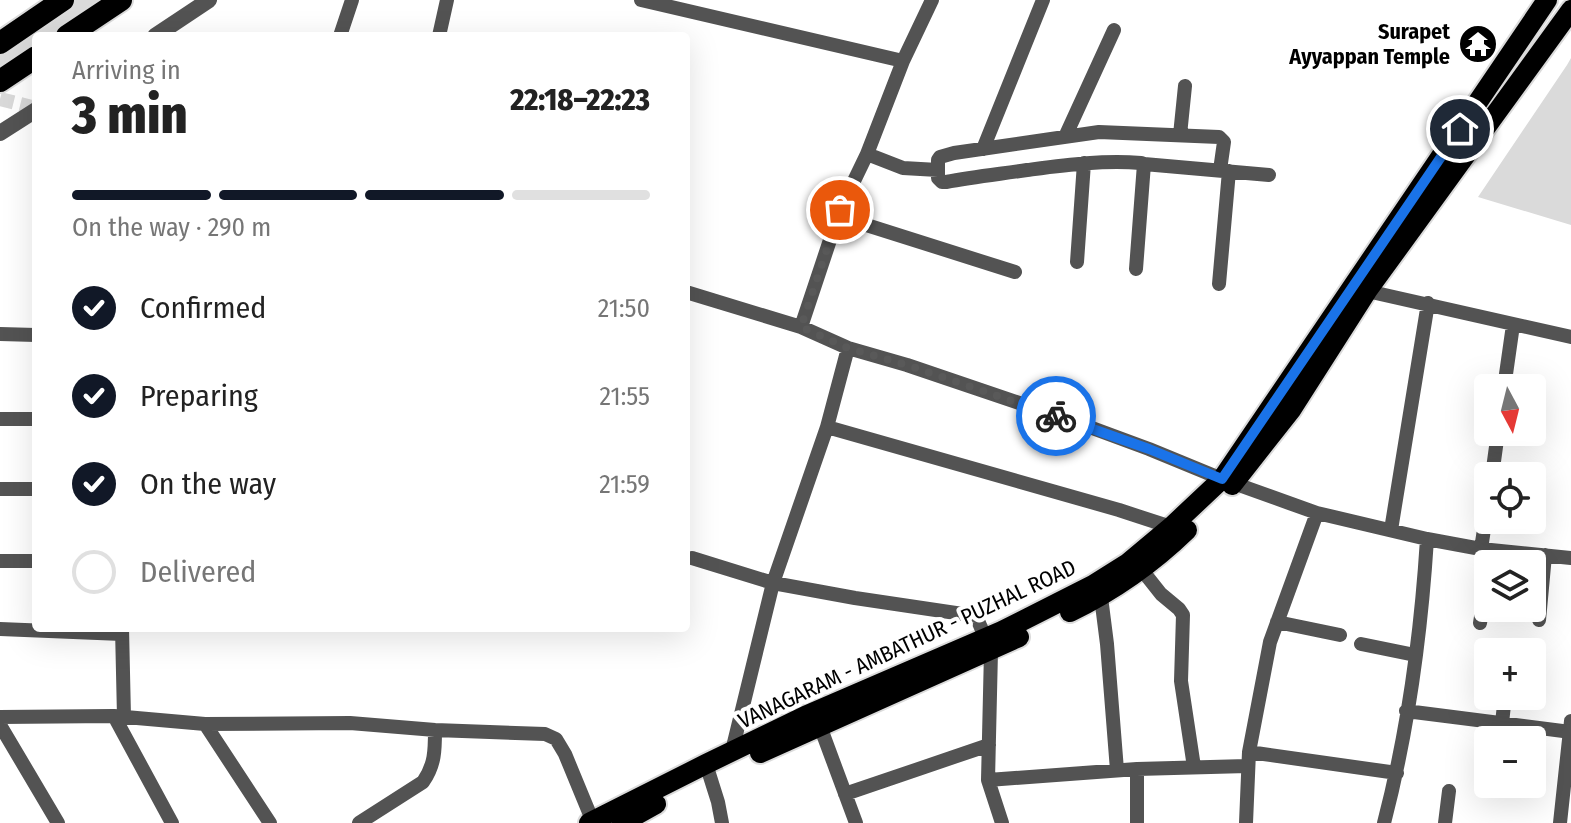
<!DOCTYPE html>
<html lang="en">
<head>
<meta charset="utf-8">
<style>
	body { margin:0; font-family:"Fira Sans Condensed",sans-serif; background:#f2f2f2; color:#222; height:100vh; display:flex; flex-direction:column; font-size:30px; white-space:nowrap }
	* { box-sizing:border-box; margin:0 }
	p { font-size:26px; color:#767676 }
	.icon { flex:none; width:44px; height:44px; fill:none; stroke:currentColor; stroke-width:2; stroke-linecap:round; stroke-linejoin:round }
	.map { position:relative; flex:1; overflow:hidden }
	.details { position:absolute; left:32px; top:32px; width:658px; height:600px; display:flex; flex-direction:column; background:#fff; border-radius:8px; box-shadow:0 8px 32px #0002 }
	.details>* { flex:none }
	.needle { width:52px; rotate:173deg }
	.fabs { position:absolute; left:1474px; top:374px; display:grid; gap:16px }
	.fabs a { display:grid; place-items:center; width:72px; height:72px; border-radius:8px; background:#fff; box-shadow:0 8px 32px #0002; font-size:40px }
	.pin { position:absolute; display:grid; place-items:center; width:68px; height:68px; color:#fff; margin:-34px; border:4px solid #fff; border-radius:50%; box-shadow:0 2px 8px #0007 }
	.courier { position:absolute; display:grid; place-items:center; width:80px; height:80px; margin:-40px; border:6px solid #1a73e8; border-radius:50%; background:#fff; color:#222; box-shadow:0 2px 10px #0007 }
	.headline em { font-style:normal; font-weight:800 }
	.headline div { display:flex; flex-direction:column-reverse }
	.headline { display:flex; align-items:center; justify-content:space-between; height:136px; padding:0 40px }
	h1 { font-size:52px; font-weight:800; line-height:60px }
	.bar { display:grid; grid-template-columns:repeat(4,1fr); gap:12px 8px; align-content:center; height:96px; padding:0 40px }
	.bar i { height:10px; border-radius:6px; background:#e0e0e0 }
	.bar .selected { background:#111827 }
	.bar p { grid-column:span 4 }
	ol { padding:0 40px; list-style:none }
	li { display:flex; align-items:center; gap:24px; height:88px }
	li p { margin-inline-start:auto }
	li .icon { padding:8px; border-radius:50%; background:#111827; color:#fff; stroke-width:4 }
	li:last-child { color:#767676 }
	li i { width:44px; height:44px; border:4px solid #e0e0e0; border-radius:50% }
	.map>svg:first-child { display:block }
	.green { fill:#dadada }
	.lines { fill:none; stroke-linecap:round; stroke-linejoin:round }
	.minor-tunnel { stroke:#d9d9d9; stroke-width:14; stroke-dasharray:14 7; stroke-linecap:butt }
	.primary-casing { stroke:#dbdbdb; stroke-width:24 }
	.trunk-casing { stroke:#dbdbdb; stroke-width:26 }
	.minor { stroke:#535353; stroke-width:14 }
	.tertiary { stroke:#535353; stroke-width:16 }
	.primary { stroke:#000; stroke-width:20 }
	.trunk { stroke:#000; stroke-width:22 }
	.done { stroke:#595959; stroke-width:8; stroke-dasharray:0 14.4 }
	.route { stroke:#1a73e8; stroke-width:10 }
	.labels { text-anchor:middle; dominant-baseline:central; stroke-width:8; stroke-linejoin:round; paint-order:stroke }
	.poi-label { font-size:22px; font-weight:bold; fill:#000; stroke:#fff; text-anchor:end }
	.street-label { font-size:22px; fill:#000; stroke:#fff }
</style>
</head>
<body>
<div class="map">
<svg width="1571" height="823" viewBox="0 0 1571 823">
	<rect width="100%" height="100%" fill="#fff"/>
	<path class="green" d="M76,0H105L51,36H36V46L0,69V52Z
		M1571,58V225L1478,197L1567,65Z"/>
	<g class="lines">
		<path class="minor-tunnel" d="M0,99L36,108"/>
		<defs>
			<path id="primary" d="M1232,485L1291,410L1367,291L1571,10
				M1070,612C1113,591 1152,564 1187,530
				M760,753L1019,637
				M589,823L706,764L805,716L1002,631L1093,585L1128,563L1171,527L1222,479L1547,0
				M622,823L656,804"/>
			<path id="trunk" d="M67,36L121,0
				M0,43L63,0
				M0,81L36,57"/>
		</defs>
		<use href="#primary" class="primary-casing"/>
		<use href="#trunk" class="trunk-casing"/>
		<path class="minor" d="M641,0L903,61
			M340,36L352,0
			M439,36L447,0
			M1180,135L1185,86
			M1065,137L1114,30
			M983,149L1043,0
			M867,154L903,168L938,170
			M1220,170L1224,142L1219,137L1099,132L954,153L940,157L938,160V178L942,182H946C973,177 1000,174 1027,170C1066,165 1102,160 1141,163L1144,164L1269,175
			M838,216L1015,272
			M1077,262L1084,163
			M1136,269L1144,164
			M1219,284L1229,171
			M1367,291L1571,337
			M686,292L801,327L848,348L907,365L1084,425L1149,449L1222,479L1317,513L1427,539L1481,549L1571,558
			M801,327L840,210L867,154L903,61L932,0
			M0,334L36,335
			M1504,388L1513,325
			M0,419H36
			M827,427L1119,510L1171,527
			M1492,476L1498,432
			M0,489H36
			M1391,530L1428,303
			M1481,549L1488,503
			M692,558L773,583L855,598L976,616L991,651L988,780L1002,823
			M0,561H36
			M1142,570L1161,594L1179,609L1183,615L1181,681L1194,767
			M1096,589L1101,597L1107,644L1117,770
			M1539,620L1545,555
			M1277,622L1340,635
			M1480,623L1488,574
			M122,628L124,717
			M0,629L122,634
			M1361,644L1415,655
			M1406,711L1571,732
			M114,716L172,823
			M0,717L114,716L205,724L350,723L435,730L545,734L556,739L565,754L593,822
			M1502,723L1505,696
			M205,724L270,823
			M0,725L58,823
			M820,726L856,823
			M732,751L773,583L827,427L848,348
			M1249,752L1397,773
			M706,764L718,802L722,823
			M1137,769V823
			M988,780L1137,769L1247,766
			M845,794L989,745
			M359,823L423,782C435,765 435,750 435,730
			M1246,823L1249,752L1270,642L1317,513
			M1384,823C1408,731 1421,634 1427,539
			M1445,823L1449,791
			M1560,823L1571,721"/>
		<path class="tertiary" d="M155,36L209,0
			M0,133L36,110"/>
		<use href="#primary" class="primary"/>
		<use href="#trunk" class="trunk"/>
	</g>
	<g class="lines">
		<path class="done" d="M840,210L801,327L848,348L907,365L1056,416"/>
		<path class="route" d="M1056,416L1149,449L1222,479L1460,129"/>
	</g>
	<defs>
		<symbol id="temple-disc" viewBox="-11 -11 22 22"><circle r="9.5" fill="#000" stroke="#fff"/><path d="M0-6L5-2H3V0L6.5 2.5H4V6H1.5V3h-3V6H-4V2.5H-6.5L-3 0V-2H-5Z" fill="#fff"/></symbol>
	</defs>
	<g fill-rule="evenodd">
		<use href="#temple-disc" x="1456" y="22" width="44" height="44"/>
	</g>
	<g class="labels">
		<g class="poi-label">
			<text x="1450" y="31">Surapet<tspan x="1450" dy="25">Ayyappan Temple</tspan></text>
		</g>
		<g class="street-label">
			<text transform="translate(907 644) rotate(-25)">VANAGARAM - AMBATHUR - PUZHAL ROAD</text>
		</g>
	</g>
</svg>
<div class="fabs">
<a><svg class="needle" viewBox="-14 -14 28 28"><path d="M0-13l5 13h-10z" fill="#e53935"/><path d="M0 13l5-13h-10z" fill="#767676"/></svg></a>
<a><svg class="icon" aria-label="locate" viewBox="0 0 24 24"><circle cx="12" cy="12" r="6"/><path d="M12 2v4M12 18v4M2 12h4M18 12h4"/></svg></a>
<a><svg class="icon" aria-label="layers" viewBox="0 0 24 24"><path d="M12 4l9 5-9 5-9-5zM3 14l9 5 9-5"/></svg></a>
<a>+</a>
<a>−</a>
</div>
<div class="pin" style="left:840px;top:210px;background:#ea580c"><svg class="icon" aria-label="bag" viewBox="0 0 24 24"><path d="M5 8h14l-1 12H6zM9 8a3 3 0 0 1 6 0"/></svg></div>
<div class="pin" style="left:1460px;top:129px;background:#1f2937"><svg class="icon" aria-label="home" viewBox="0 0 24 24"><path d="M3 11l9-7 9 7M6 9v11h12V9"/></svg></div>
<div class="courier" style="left:1056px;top:416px"><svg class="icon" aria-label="bike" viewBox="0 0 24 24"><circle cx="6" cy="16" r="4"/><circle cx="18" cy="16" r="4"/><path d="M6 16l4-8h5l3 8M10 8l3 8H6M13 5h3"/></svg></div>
<section class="details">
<div class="headline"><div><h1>3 min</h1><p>Arriving in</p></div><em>22:18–22:23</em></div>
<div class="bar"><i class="selected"></i><i class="selected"></i><i class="selected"></i><i></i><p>On the way · 290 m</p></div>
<ol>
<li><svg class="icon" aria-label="check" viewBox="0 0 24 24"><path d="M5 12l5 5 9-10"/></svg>Confirmed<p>21:50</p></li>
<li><svg class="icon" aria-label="check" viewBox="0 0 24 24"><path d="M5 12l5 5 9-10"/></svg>Preparing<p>21:55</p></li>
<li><svg class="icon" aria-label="check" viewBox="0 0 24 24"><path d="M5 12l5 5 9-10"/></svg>On the way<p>21:59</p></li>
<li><i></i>Delivered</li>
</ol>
</section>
</div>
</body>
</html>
